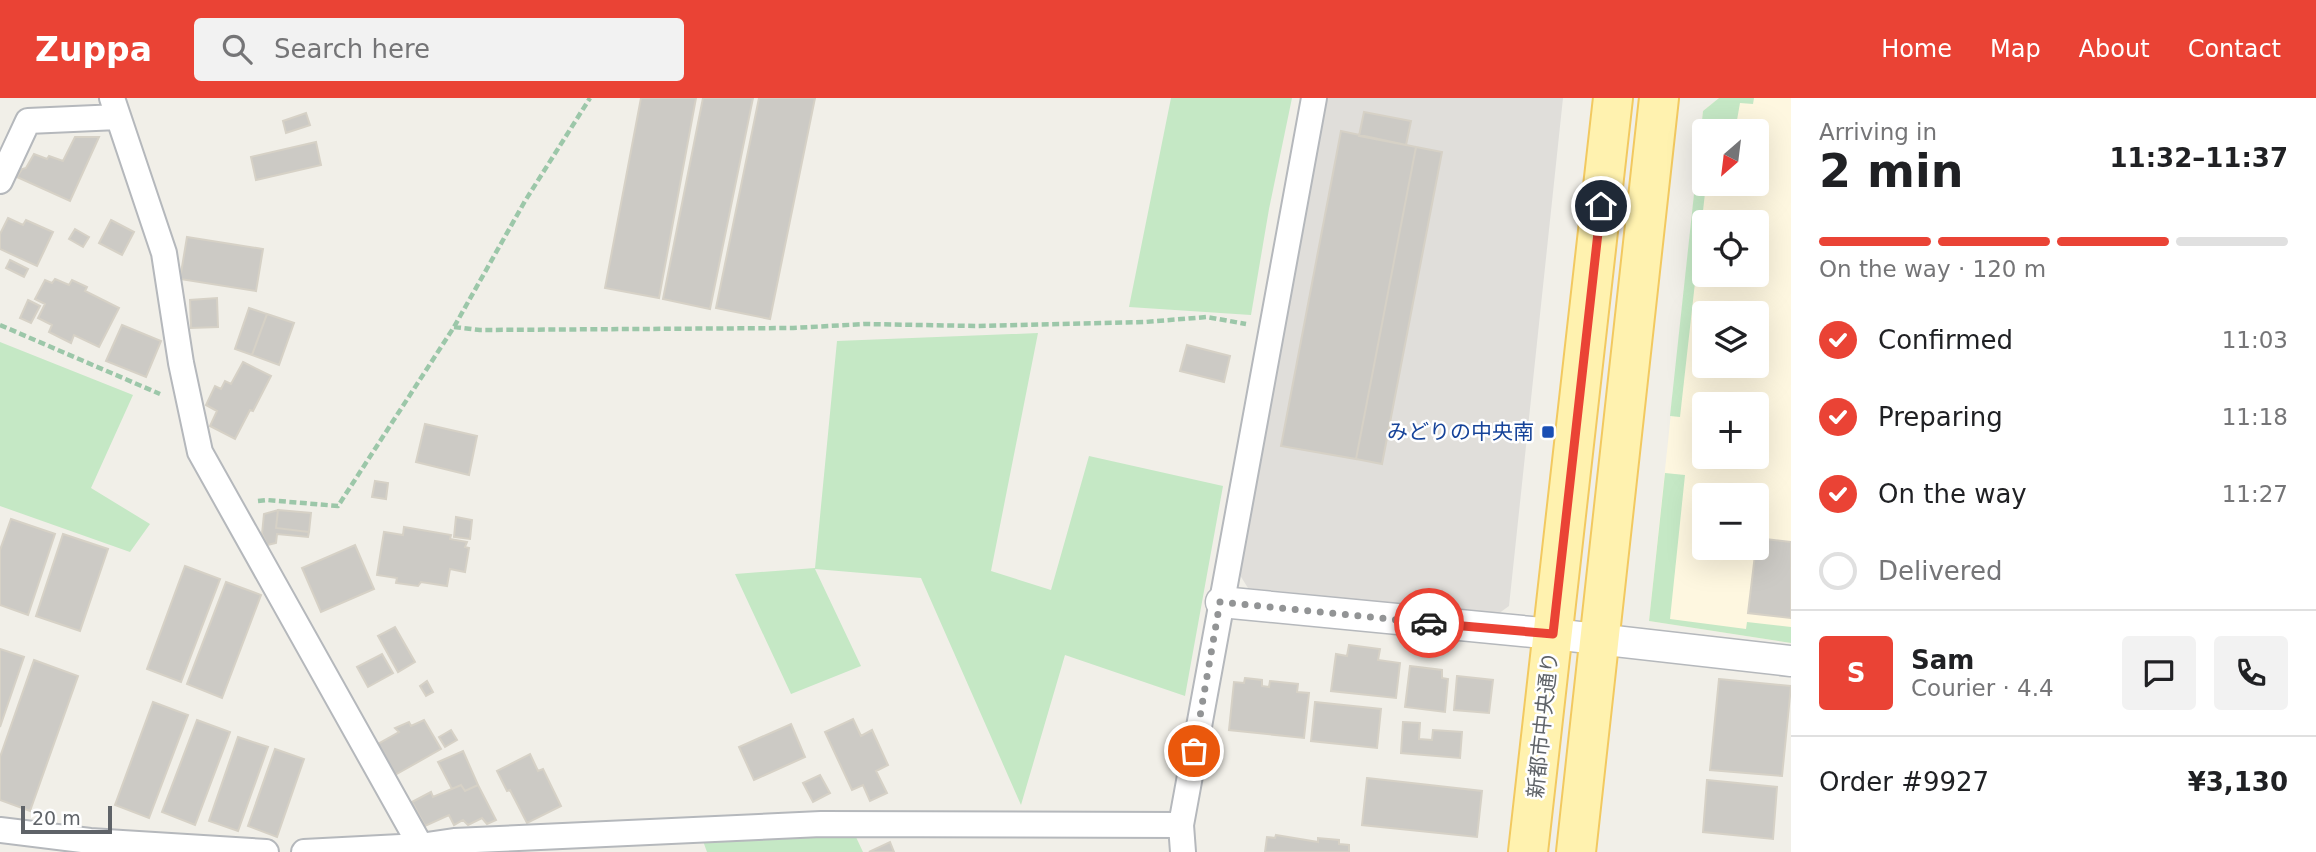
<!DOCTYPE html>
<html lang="en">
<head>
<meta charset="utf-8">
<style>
	body { margin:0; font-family:"DejaVu Sans","Noto Sans JP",sans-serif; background:#f2f2f2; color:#202124; height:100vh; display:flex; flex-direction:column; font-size:26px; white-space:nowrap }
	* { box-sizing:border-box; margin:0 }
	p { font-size:23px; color:#757577 }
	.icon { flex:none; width:38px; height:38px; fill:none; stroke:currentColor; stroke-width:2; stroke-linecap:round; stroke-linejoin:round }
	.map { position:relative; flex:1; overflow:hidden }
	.sheet { display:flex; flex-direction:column; background:#fff; width:525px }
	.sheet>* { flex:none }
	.needle { width:46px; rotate:208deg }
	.buttons { position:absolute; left:1692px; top:21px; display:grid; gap:14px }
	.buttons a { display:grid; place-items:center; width:77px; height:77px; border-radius:7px; background:#fff; box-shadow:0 7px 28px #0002; font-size:35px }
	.scale { position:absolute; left:21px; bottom:18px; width:91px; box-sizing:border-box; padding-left:7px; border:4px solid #5f6368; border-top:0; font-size:19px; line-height:24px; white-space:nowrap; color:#5f6368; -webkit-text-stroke:5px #fff; paint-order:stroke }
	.pin { position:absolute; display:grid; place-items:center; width:60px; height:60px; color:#fff; margin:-30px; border:4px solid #fff; border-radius:50%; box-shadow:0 2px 7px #0007 }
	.courier { position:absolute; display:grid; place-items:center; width:70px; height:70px; margin:-35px; border:5px solid #ea4335; border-radius:50%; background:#fff; color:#222; box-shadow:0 2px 9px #0007 }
	.overview em { font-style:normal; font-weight:800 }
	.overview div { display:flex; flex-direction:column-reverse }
	.overview { display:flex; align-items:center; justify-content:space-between; height:119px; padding:0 28px }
	h1 { font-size:46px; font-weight:800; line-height:52px }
	.bar { display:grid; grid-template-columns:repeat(4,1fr); gap:10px 7px; align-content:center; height:84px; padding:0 28px }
	.bar i { height:9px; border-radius:5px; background:#e0e0e0 }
	.bar .active { background:#ea4335 }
	.bar p { grid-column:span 4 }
	.line { display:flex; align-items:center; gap:18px; padding:0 28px; border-top:2px solid #e0e0e0 }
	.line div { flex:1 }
	.round { display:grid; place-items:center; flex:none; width:74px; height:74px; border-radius:7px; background:#f2f2f2 }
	ol { padding:0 28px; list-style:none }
	li { display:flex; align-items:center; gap:21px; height:77px }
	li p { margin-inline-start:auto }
	li .icon { padding:7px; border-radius:50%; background:#ea4335; color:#fff; stroke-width:4 }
	li:last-child { color:#757577 }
	li i { width:38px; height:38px; border:4px solid #e0e0e0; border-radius:50% }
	header { display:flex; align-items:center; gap:42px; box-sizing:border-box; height:98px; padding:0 35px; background:#ea4335; color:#fff }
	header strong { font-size:33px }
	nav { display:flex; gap:38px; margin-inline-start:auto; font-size:24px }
	.search { width:490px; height:63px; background:#f2f2f2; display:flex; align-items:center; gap:18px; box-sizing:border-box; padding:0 24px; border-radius:7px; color:#757577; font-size:26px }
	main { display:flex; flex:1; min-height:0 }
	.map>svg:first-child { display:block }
	.commercial { fill:#fef7e0; fill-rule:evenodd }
	.industrial { fill:#e0deda }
	.green { fill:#c5e8c5 }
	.building { fill:#cccac5; stroke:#d6d1c6; stroke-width:2 }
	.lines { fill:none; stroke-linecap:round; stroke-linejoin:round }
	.minor-casing { stroke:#b5b8bc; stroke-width:28 }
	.tertiary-casing { stroke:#b5b8bc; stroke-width:33 }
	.primary-casing { stroke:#f2c960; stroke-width:42 }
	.path { stroke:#9cc7a9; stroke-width:4.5; stroke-dasharray:7 3.5; stroke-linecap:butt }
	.minor { stroke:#fff; stroke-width:24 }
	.tertiary { stroke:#fff; stroke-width:30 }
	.primary { stroke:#fff2af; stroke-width:38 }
	.done { stroke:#929495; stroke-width:7; stroke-dasharray:0 12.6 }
	.route { stroke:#ea4335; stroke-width:9 }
	.transit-dot { fill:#1a4fb4; stroke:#fff; stroke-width:2.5 }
	.labels { text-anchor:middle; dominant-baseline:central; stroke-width:5; stroke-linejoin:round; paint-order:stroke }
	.transit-label { font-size:21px; fill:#164399; stroke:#fff; text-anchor:end }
	.street-label { font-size:21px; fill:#5f6368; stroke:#fff }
</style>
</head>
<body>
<header>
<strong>Zuppa</strong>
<div class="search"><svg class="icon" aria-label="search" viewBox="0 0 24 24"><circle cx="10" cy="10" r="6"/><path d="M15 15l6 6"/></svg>Search here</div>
<nav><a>Home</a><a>Map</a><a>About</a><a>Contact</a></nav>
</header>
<main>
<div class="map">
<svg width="1791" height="754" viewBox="0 0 1791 754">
	<rect width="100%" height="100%" fill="#f1efe8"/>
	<path class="commercial" d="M1719,0H1791V545L1649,523L1703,13ZM1704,33H1757V86H1704ZM1704,124H1757V177H1704ZM1704,215H1757V268H1704ZM1704,306H1757V359H1704ZM1704,397H1757V450H1704Z"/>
	<path class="industrial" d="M1327,0H1563L1509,508L1498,516L1248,490L1238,474Z"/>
	<path class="green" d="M1171,0H1292L1269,111L1251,217L1129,209Z
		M1719,0H1754L1753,6L1740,5L1737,22L1713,21L1712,33H1704L1706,86L1680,319L1670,318L1703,13Z
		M1038,235L991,473L1051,492L1089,358L1223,388L1185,598L1065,557L1021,707L921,480L815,471L861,568L791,596L735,476L815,470L837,243Z
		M0,244L133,297L91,390L150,426L130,454L0,408Z
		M1665,375L1685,377L1670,521L1746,531L1747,524L1791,529V545L1649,523Z
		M855,737L863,754H707L703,743Z"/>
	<path class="building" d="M641,0H696L659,200L605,190Z
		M703,0H753L710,211L663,201Z
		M759,0H815L770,221L716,210Z
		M1364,14L1411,23L1406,47L1359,38Z
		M306,15L310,27L286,35L283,23Z
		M1341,33L1416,49L1356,361L1281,348Z
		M75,39H99L70,103L17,79L22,71L26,70L34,56L47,61L49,58L63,63Z
		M316,44L321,67L256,82L251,59Z
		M1416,49L1442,54L1382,366L1356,361Z
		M8,120L23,127L26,122L53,134L37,168L0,151V136Z
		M111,122L134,134L122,157L99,145Z
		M75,131L89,139L83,149L69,141Z
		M187,139L263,151L256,193L180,181Z
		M10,162L28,171L24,179L6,170Z
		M55,181L69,187L72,182L87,189L85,193L119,210L99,249L74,237L71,245L49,234L52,227L38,220L45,206L35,201L45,182L52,185Z
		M217,200L218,229L191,230L190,202Z
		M28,202L40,208L31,225L20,220Z
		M249,210L267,216L252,257L235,251Z
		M267,216L294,225L279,267L252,257Z
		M122,227L161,243L146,279L106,263Z
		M1187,247L1230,258L1224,284L1180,273Z
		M243,264L271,278L253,313L250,312L235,341L210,328L217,313L206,307L215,288L221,291L225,283L231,286Z
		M425,326L477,338L469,377L416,364Z
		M375,383L388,385L386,401L372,399Z
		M278,412L311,415L309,434L276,430Z
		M278,412L276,430L309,434L308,439L277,436L276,445L267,447L262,436L264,416Z
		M456,419L472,422L470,441L454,439Z
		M11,421L55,436L28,517L0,507V452Z
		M404,429L451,437L450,441L467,444L465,449L469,450L465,474L450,471L447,488L421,484L418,488L396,485L397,480L377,477L384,434L403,437Z
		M63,436L108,451L80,533L36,518Z
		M1757,440L1791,444V520L1748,515Z
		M355,447L374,491L321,514L302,470Z
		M185,468L220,481L181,584L147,571Z
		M226,484L261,497L222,600L187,586Z
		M395,529L415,564L398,574L378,538Z
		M1349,547L1380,551L1378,562L1400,565L1396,600L1331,593L1336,556L1347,558Z
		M0,551L24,559L0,629Z
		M382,556L393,575L368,589L357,569Z
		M34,562L78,578L30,713L0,702V659Z
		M1410,568L1442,572V580L1448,581L1445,614L1405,609Z
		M1457,578L1493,582L1489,615L1454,612Z
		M1245,580L1262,582V588L1269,589L1270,583L1298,586L1297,594L1309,595L1304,640L1229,632L1234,584L1244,585Z
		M1719,581L1791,588L1782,678L1710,672Z
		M427,583L433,594L426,598L420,588Z
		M153,604L188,617L149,720L115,707Z
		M1315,604L1381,611L1377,650L1311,643Z
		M853,621L861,638L872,632L888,667L876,673L887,695L870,703L863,687L852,692L825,634Z
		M197,622L230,634L195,727L162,714Z
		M424,622L441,651L395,677L378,646L399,634L395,630L409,624L411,628Z
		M1403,624L1420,625L1419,641L1432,642L1433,632L1462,634L1460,660L1401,655Z
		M791,626L805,659L754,682L739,649Z
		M451,632L457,642L445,649L439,639Z
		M238,639L268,649L238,733L209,723Z
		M275,651L304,661L277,739L248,728Z
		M463,653L478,687L465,693L461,687L452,691L438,664Z
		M530,656L538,673L543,671L561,708L527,725L510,692L507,693L497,673Z
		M820,677L830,695L813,704L803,685Z
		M1367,680L1482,693L1477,739L1362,727Z
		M1707,682L1777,689L1773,741L1703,734Z
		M461,687L465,693L478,687L496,722L487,726L482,720L468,727L463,722L454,727L449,717L425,728L412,704L431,694L433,699Z
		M1276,737L1318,744V740L1339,742V746L1349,747V754H1265L1267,739L1275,740Z
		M890,744L894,754H869Z"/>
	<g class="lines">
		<defs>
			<path id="minor" d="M112,0L164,155L181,265L200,354L424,754
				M0,83L28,23L118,19
				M1181,727L1314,0
				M0,732L90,743L266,754
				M304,754L420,748L454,743L821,726L1181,727L1183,754"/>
			<path id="tertiary" d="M1221,504L1553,536L1791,563"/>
			<path id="primary" d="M1528,754L1613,0
				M1576,754L1659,0"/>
		</defs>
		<use href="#minor" class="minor-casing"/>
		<use href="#tertiary" class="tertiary-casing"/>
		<use href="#primary" class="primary-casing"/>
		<path class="path" d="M0,227L160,296
			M454,229L480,232L793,230L865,226L977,228L1145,224L1207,219L1246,226
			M258,403L267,402L338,408L454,229L525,103L590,0"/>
		<use href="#minor" class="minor"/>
		<use href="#tertiary" class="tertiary"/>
		<use href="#primary" class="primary"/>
	</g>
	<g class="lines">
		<path class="done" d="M1194,653L1220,504L1429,525"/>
		<path class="route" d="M1429,525L1553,536L1601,108"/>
	</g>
	<rect class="transit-dot" x="1541" y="327" width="14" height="14" rx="3.5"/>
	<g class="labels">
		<g class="transit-label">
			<text x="1534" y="334">みどりの中央南</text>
		</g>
		<g class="street-label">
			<text transform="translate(1543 627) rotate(-84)">新都市中央通り</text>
		</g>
	</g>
</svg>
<div class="buttons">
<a><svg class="needle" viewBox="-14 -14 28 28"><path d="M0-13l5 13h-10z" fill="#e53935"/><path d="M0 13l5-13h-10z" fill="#757577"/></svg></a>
<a><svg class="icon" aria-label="locate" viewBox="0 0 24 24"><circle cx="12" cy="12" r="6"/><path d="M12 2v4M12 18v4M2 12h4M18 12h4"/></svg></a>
<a><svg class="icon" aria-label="layers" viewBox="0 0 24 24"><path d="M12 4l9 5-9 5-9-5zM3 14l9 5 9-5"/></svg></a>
<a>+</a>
<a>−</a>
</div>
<div class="scale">20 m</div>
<div class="pin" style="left:1194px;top:653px;background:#ea580c"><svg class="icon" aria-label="bag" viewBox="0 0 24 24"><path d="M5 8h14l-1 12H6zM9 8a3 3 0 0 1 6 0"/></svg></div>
<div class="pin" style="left:1601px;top:108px;background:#1f2937"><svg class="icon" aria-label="home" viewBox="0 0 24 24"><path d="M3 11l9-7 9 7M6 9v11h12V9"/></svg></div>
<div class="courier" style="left:1429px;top:525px"><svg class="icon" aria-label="car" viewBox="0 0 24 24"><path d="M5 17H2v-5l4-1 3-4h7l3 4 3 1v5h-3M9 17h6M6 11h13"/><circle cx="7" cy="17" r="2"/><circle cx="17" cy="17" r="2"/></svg></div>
</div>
<section class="sheet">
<div class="overview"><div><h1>2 min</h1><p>Arriving in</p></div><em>11:32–11:37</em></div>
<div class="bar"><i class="active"></i><i class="active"></i><i class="active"></i><i></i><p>On the way · 120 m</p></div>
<ol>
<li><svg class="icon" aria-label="check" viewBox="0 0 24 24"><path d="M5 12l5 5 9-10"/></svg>Confirmed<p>11:03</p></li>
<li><svg class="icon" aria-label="check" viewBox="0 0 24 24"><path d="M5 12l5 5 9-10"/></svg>Preparing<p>11:18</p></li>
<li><svg class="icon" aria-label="check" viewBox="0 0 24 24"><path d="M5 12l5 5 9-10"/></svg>On the way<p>11:27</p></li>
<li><i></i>Delivered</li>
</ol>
<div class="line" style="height:126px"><b class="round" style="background:#ea4335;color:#fff">S</b><div><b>Sam</b><p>Courier · 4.4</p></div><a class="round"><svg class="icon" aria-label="chat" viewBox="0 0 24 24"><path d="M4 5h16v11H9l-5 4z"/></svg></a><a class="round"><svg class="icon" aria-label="phone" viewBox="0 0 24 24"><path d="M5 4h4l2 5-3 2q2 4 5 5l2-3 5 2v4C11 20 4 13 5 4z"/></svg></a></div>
<div class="line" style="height:91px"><div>Order #9927</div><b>¥3,130</b></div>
</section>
</main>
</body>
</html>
